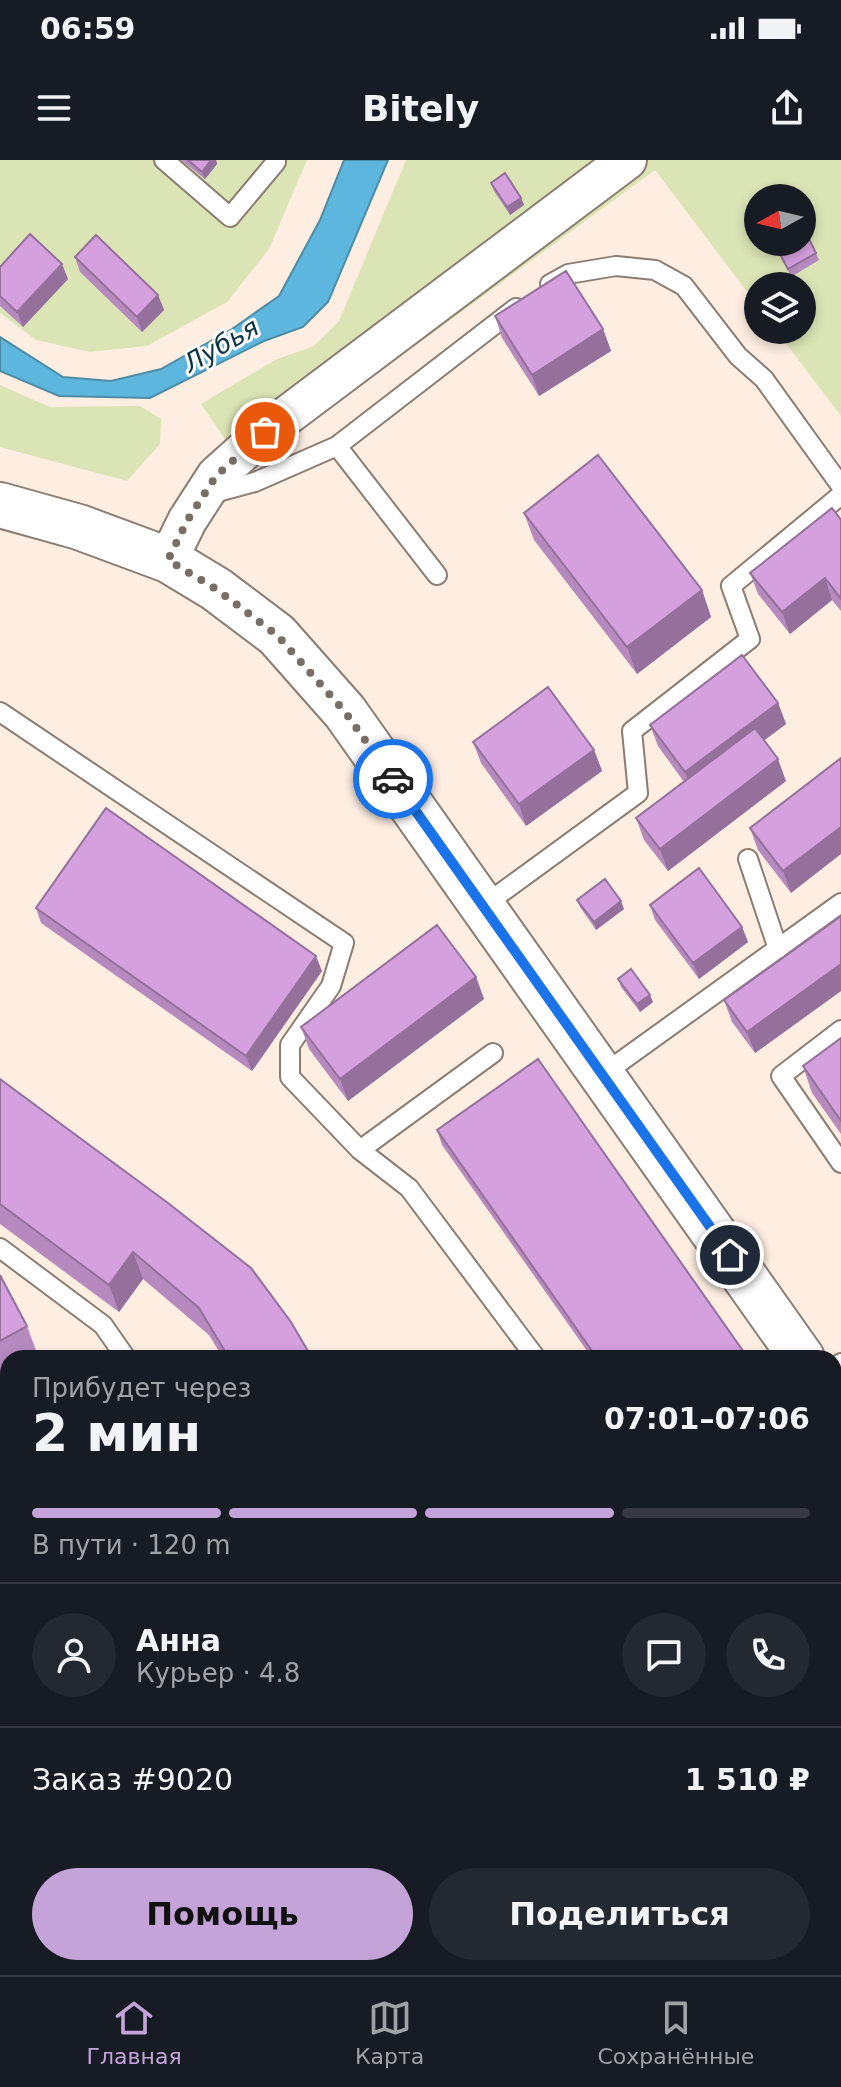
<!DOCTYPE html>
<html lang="ru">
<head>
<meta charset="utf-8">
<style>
	body { margin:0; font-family:"DejaVu Sans",sans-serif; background:#242831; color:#f1f3f6; height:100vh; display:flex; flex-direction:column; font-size:30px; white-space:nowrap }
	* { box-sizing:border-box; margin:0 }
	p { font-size:26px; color:#9ea1a6 }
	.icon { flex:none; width:44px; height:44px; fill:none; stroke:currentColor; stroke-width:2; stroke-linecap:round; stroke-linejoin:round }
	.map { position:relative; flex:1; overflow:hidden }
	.drawer { position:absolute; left:0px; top:1190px; width:842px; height:626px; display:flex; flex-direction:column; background:#171b24; border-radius:24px 24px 0 0; box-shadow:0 4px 12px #0003 }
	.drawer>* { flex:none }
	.needle { width:52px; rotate:262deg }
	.fabs { position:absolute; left:744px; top:24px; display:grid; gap:16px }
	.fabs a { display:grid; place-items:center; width:72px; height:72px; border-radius:50%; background:#171b24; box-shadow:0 4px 12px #0003; font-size:40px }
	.pin { position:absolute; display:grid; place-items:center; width:68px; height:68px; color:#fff; margin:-34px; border:4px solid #fff; border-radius:50%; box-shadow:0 2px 8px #0007 }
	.courier { position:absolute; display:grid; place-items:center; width:80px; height:80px; margin:-40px; border:6px solid #1a73e8; border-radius:50%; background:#fff; color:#222; box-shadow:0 2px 10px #0007 }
	.head em { font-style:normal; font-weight:700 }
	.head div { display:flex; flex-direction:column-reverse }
	.head { display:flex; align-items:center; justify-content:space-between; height:136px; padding:0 32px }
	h1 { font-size:52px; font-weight:700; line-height:60px }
	.bar { display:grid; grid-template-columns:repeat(4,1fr); gap:12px 8px; align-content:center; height:96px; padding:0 32px }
	.bar i { height:10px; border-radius:6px; background:#363941 }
	.bar .active { background:#c4a3d8 }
	.bar p { grid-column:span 4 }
	.line { display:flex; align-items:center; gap:20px; padding:0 32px; border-top:2px solid #363941 }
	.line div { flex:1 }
	.round { display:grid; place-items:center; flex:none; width:84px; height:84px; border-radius:42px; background:#242831 }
	.primary-button { display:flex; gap:16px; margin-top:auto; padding:16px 32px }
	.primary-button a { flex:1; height:92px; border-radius:48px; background:#c4a3d8; color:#111; font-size:32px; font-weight:700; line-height:92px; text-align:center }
	.primary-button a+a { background:#242831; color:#f1f3f6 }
	.status { display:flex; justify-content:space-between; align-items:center; height:56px; padding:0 40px; background:#171b24; direction:ltr }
	.status svg { height:22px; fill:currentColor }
	header { display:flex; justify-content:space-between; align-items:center; height:104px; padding:0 32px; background:#171b24; font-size:36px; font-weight:700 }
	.dock { display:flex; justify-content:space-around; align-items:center; height:112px; border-top:2px solid #363941; background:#171b24; font-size:22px; color:#9ea1a6 }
	.dock a { display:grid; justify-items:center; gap:4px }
	.dock .active { color:#c4a3d8 }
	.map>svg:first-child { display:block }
	.green { fill:#dbe4b5; fill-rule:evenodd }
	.water { fill:#5cb6dd; stroke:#4e8ca6; stroke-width:2 }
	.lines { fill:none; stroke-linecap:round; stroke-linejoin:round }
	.lane-casing { stroke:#8b7d72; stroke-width:22 }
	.street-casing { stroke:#8b7d72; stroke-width:42 }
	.secondary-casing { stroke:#8b7d72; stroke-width:48 }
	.lane { stroke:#fff; stroke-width:18 }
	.street { stroke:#fff; stroke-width:38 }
	.secondary { stroke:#fff; stroke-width:44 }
	.wall { fill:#b68abf }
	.shaded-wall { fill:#94709b }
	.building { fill:#d4a0de; stroke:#94709b; stroke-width:2 }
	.done { stroke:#776e66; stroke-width:8; stroke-dasharray:0 14.4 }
	.route { stroke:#1a73e8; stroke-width:10 }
	.labels { text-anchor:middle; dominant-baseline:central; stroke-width:6; stroke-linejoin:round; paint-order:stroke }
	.water-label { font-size:26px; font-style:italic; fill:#0c3646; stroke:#fff }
</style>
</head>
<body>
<div class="status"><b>06:59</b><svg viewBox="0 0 49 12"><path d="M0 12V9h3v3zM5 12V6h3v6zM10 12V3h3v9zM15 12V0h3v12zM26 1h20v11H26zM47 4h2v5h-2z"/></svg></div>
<header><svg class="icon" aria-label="menu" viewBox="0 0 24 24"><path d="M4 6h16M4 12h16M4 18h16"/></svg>Bitely<svg class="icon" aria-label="share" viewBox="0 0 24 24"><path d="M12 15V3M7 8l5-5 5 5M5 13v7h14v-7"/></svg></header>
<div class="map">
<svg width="841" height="1815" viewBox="0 0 841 1815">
	<rect width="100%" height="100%" fill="#feeee2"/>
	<path class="green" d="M0,0H307L269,89L227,142L147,186L90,192L36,180L0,153Z
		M406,0H841V256L776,170H802V126H758V146L655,10L246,310L201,244L275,200L314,186L339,161ZM758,38H802V82H758Z
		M0,225L50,247L140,246L161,259L160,284L127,321L0,287Z"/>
	<path class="water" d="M344,0H388L328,142L303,167L264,181L150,238L59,236L0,211V177L63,217L111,221L161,209L232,169L279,136L320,60Z"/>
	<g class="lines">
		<defs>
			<path id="lane" d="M164,0L230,57L276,2
				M550,124L568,114L616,106L655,110L684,126L738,196L764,219L841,326
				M337,286L437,415
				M210,334L255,322L337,286L516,148
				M0,552L344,783L331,826L290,885V917L360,990L409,1028L536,1198
				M748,699L778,789
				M483,746L638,633L632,571L750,479L731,426L841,335
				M841,870L781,916L841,1003
				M602,915L841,743
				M360,990L493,893
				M0,1088L103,1165L126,1198
				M834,1208L841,1203
				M0,1376L8,1373
				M0,1551L8,1570
				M834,1555L841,1554
				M834,1599L841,1609
				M0,1792L8,1786
				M112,1808L116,1815
				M827,1808L832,1815
				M181,1815L192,1808
				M441,1815L451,1808"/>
			<path id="street" d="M168,400L187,361L216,316L265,272L627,0"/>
			<path id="secondary" d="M0,345L79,367L168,400L216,429L277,475L345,552L802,1198
				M834,1243L841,1253"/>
		</defs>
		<use href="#lane" class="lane-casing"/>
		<use href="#street" class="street-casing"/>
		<use href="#secondary" class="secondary-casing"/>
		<use href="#lane" class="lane"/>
		<use href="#street" class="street"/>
		<use href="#secondary" class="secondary"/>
	</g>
	<path class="wall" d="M181,0H216L217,4L205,19Z
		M491,23L521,38L524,45L510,55L494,31Z
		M816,93L819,100L791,117L781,96Z
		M75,97L158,135L164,150L142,172L80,112Z
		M0,107L68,119L23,167L0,146Z
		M495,156L603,169L611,191L539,236L502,178Z
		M524,353L702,430L711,457L637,514L534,380Z
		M841,360V451L832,440L790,474L758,434L750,413Z
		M778,543L786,564L764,580L786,621L668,711L644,680L636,658L684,622L658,586L650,565Z
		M473,582L594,590L602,611L526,666L481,603Z
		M841,598L791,733L758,690L750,668Z
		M577,740L624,749L596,770L580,747Z
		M650,745L742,767L748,782L699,819L655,760Z
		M36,748L322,811L252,911L41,763Z
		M841,756V831L755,893L732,862L724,840Z
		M476,817L484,839L348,941L309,889L301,867Z
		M618,819L653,842L640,852L621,827Z
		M841,878V974L812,933L803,906Z
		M0,919L312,1198H223L209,1175L143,1119L119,1152L0,1064Z
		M437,970L748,1198H592L442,985Z
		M0,1115L27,1166L37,1193L28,1198H8V1209L0,1213Z
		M8,1254V1328L0,1332V1258Z
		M8,1380V1508L0,1490V1383Z
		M841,1744V1772L834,1758V1749Z"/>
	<path class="shaded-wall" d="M211,0H216L217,4L205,19L202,12Z
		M521,38L524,45L510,55L507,47Z
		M62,104L68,119L23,167L17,152Z
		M158,135L164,150L142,172L137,157Z
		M603,169L611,191L539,236L532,215Z
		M825,418L832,440L790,474L782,452Z
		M702,430L711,457L637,514L627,487Z
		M778,543L786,564L693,634L685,612Z
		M594,590L602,611L526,666L519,644Z
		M778,599L786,621L668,711L660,689Z
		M841,667V694L791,733L783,711Z
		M621,741L624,749L596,770L594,762Z
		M742,767L748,782L699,819L693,803Z
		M316,796L322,811L252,911L246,896Z
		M841,804V831L755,893L747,872Z
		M476,817L484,839L348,941L340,919Z
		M650,835L653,842L640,852L637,844Z
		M133,1092L143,1119L119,1152L109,1125Z
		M841,1506V1525L834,1530V1511Z
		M0,1672L8,1694L0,1701Z
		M366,1808H414L404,1815H356Z"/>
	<path class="building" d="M188,0H211L202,12Z
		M505,13L521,38L507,47L491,23Z
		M30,74L62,104L17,152L0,136V107Z
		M96,75L158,135L137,157L75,97Z
		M809,79L816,93L788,109L781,96Z
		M566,111L603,169L532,215L495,156Z
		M598,295L702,430L627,487L524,353Z
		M832,348L841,360V439L825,418L782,452L750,413Z
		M742,495L778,543L685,612L650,565Z
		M548,527L594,590L519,644L473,582Z
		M755,568L778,599L660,689L636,658Z
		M841,598V667L783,711L750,668Z
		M106,648L316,796L246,896L36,748Z
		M699,708L742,767L693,803L650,745Z
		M605,719L621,741L594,762L577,740Z
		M841,756V804L747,872L724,840Z
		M437,765L476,817L340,919L301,867Z
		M631,809L650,835L637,844L618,819Z
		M841,878V961L803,906Z
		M538,899L748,1198H597L437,970Z
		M0,919L168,1043L251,1108L291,1162L312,1198H229L199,1148L133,1092L109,1125L0,1044Z
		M0,1115L27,1166L0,1181Z
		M8,1254V1303L0,1306V1258Z
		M834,1321L841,1331V1506L834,1511Z
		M8,1380V1503L0,1485V1383Z
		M841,1744V1765L834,1754V1749Z
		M235,1808H366L356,1815H225Z
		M475,1808H748L753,1815H465Z"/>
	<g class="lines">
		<path class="done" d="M265,272L216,316L187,361L168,400L216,429L277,475L345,552L393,619"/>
		<path class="route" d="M393,619L730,1095"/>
	</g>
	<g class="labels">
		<g class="water-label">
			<text transform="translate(221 185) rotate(-30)">Лубья</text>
		</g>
	</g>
</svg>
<div class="fabs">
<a><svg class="needle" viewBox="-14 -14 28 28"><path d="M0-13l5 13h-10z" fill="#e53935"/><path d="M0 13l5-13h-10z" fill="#9ea1a6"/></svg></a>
<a><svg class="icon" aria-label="layers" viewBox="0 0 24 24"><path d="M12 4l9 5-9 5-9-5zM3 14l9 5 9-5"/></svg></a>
</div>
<div class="pin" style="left:265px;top:272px;background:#ea580c"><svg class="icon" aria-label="bag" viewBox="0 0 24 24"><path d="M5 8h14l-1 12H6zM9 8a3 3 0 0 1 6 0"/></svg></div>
<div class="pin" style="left:730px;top:1095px;background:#1f2937"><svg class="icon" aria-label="home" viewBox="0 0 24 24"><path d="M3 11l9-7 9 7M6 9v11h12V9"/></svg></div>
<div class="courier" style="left:393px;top:619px"><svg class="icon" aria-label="car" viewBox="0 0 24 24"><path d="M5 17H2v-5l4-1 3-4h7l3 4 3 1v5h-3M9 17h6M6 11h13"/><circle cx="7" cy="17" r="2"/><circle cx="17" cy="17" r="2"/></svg></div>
<section class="drawer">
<div class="head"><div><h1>2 мин</h1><p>Прибудет через</p></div><em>07:01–07:06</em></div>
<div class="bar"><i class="active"></i><i class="active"></i><i class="active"></i><i></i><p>В пути · 120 m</p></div>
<div class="line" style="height:144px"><a class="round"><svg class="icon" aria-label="person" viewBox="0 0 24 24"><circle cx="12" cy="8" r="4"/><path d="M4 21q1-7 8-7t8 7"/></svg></a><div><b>Анна</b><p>Курьер · 4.8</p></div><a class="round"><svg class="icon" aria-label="chat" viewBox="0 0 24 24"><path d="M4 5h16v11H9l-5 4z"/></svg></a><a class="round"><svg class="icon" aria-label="phone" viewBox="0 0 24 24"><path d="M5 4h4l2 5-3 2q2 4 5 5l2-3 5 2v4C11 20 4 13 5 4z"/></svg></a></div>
<div class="line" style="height:104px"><div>Заказ #9020</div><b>1 510 ₽</b></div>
<div class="primary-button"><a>Помощь</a><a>Поделиться</a></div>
</section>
</div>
<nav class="dock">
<a class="active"><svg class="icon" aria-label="home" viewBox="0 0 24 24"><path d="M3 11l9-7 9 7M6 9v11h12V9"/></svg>Главная</a>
<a><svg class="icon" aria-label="map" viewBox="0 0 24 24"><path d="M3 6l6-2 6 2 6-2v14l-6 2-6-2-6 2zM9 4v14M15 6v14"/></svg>Карта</a>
<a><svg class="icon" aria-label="saved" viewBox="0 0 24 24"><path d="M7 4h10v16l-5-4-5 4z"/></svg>Сохранённые</a>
</nav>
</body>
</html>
